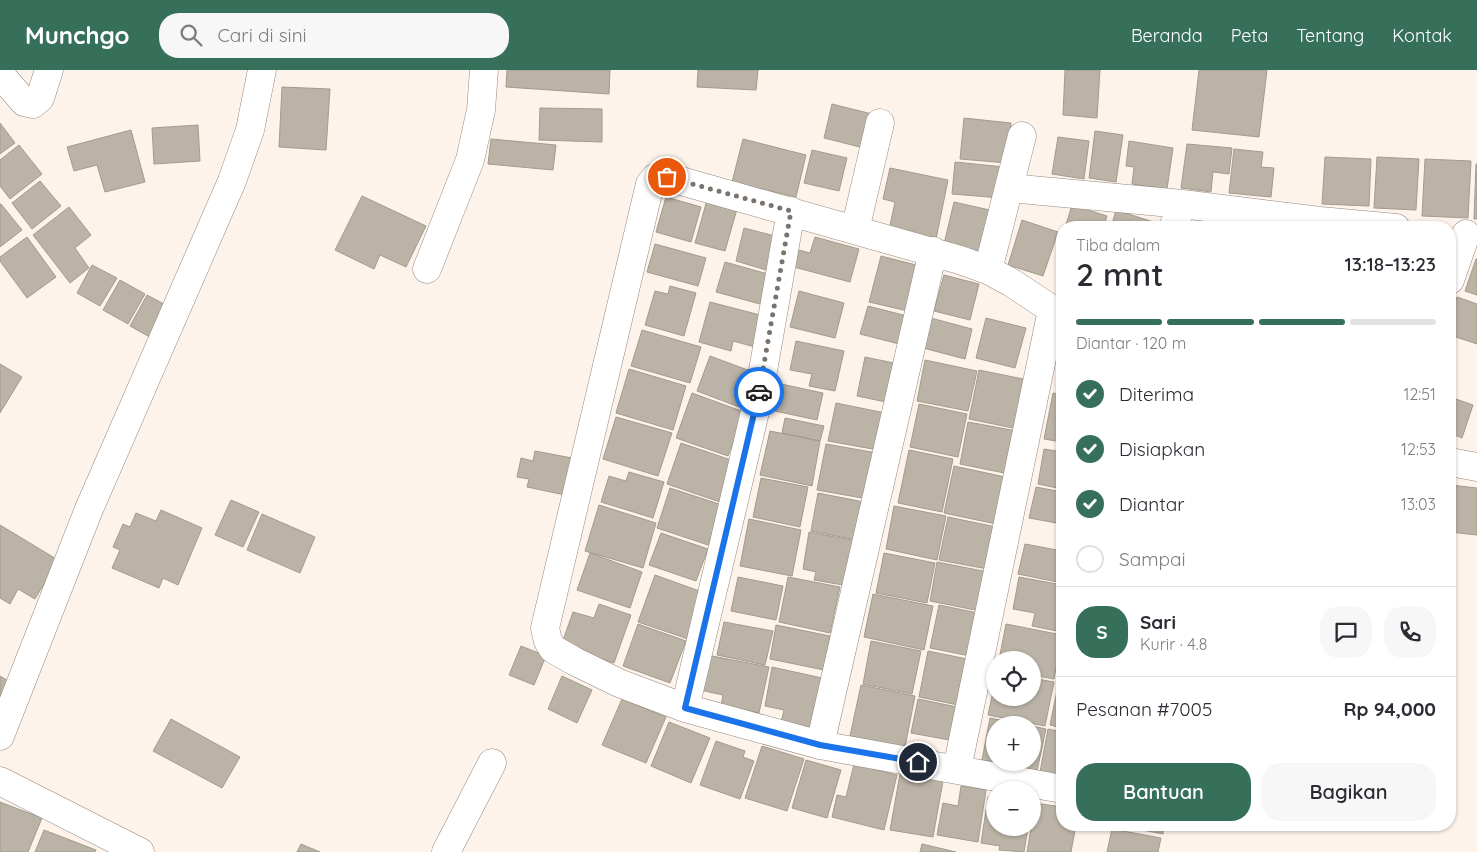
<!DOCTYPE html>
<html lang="id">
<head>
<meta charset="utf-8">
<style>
	body { margin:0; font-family:Quicksand,sans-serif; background:#f7f7f7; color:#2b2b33; height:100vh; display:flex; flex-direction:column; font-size:19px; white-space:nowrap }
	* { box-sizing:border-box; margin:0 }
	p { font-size:16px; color:#7c7c81 }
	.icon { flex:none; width:28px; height:28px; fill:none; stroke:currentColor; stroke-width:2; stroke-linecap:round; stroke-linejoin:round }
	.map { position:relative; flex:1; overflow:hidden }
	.details { position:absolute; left:1056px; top:151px; width:400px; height:610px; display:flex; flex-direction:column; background:#fff; border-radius:20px; box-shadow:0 1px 4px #0004 }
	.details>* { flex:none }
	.buttons { position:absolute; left:986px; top:581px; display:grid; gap:10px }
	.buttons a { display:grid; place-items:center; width:55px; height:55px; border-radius:50%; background:#fff; box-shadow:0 1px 4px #0004; font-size:25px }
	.pin { position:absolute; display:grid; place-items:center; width:42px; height:42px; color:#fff; margin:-21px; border:2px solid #fff; border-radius:50%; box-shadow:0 1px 5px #0007 }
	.courier { position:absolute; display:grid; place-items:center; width:50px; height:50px; margin:-25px; border:4px solid #1a73e8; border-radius:50%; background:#fff; color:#222; box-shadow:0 1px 6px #0007 }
	.overview em { font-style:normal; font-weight:600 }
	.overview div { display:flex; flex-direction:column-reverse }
	.overview { display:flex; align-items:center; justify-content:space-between; height:85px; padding:0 20px }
	h1 { font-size:32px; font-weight:600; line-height:38px }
	.bar { display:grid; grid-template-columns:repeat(4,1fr); gap:8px 5px; align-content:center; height:60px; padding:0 20px }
	.bar i { height:6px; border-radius:4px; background:#e1e1e2 }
	.bar .current { background:#36705a }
	.bar p { grid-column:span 4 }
	.line { display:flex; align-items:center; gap:12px; padding:0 20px; border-top:1px solid #e1e1e2 }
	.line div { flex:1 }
	.round { display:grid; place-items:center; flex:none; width:52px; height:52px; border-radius:20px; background:#f7f7f7 }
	ol { padding:0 20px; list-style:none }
	li { display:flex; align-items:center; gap:15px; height:55px }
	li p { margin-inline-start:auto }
	li .icon { padding:5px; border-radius:50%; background:#36705a; color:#fff; stroke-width:4 }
	li:last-child { color:#7c7c81 }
	li i { width:28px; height:28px; border:2px solid #e1e1e2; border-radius:50% }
	.action { display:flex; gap:10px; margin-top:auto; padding:10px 20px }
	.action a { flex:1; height:58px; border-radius:20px; background:#36705a; color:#fff; font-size:20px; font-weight:600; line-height:58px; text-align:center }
	.action a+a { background:#f7f7f7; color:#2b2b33 }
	header { display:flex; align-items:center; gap:30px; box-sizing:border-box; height:70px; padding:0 25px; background:#36705a; color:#fff }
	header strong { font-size:24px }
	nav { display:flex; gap:28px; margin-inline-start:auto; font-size:18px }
	.search { width:350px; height:45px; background:#f7f7f7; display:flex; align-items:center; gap:12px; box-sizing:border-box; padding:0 18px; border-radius:20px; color:#7c7c81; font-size:19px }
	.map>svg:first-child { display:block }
	.building { fill:#bbb3a6; stroke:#a29b8e }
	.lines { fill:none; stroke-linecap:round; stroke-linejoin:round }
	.street-casing { stroke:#94887f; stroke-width:29 }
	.street { stroke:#fff; stroke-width:28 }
	.done { stroke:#79726d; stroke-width:5; stroke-dasharray:0 9 }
	.route { stroke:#1a73e8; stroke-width:6 }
</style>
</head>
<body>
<header>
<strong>Munchgo</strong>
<div class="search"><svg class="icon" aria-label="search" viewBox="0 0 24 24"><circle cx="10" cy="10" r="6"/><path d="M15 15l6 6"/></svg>Cari di sini</div>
<nav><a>Beranda</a><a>Peta</a><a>Tentang</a><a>Kontak</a></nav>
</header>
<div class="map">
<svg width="1477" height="782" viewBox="0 0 1477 782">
	<rect width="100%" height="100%" fill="#fdf3eb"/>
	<path class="building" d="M507,0H610L609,24L506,17Z
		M698,0H758L756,20L697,17Z
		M1065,0H1100L1097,48L1063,45Z
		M1199,0H1267L1259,67L1192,60Z
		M282,17L330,19L326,80L279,77Z
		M832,34L872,44L864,78L824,68Z
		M540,38L602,39V72L539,70Z
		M964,48L1011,53L1007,93L960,89Z
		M0,53L15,73L0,84Z
		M198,55L200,91L154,94L152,58Z
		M131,60L145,112L105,122L97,95L74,101L67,77Z
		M1095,61L1123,65L1116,112L1089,108Z
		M1058,67L1089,71L1084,109L1052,104Z
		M491,69L556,75L553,100L488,94Z
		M743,69L806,85L796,127L732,112Z
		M1129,71L1173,78L1167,119L1132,114L1134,97L1126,96Z
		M1187,74L1232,78L1229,104L1213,102L1211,122L1181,118Z
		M19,75L42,104L10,129L0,116V90Z
		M1234,79L1263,82L1261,97L1274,98L1271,127L1229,123Z
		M812,80L847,88L839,121L804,113Z
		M1325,87L1371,89L1369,136L1322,134Z
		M1377,87L1419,89L1416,140L1374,138Z
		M1425,89L1471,91L1468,148L1422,146Z
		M955,92L1004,97L1001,128L952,124Z
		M1476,94H1477V149H1474Z
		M890,98L948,110L936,169L889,160L895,132L883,129Z
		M40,111L61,136L32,159L12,133Z
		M362,126L426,156L406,197L380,185L374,199L335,180Z
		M666,127L701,137L691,172L656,162Z
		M707,130L737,139L725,181L695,173Z
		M954,132L994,141L984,183L944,174Z
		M0,134H1L22,160L0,177Z
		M1072,135L1107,146L1103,158H1065Z
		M69,137L91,165L75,178L89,198L70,213L33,165Z
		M1116,140L1166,156V158H1111Z
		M1022,150L1058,162L1043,206L1008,195Z
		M744,158L775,166L766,200L736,191Z
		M27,167L56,207L27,228L0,191V187Z
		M815,167L859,179L850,212L794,197L799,180L810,183Z
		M655,174L706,188L698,216L647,202Z
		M881,186L924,197L912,242L869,232Z
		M1476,189H1477V225L1465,221Z
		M725,192L768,204L760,234L716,222Z
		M92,195L117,208L100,236L77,223Z
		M944,205L979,214L970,250L934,241Z
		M120,210L145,224L128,254L103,240Z
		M670,216L696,223L684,266L645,255L655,221L668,224Z
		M799,221L844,233L835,268L790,257Z
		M147,225L175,240L157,271L130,256Z
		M1457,227L1477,234V274L1450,265V249Z
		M710,232L764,246L755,277L733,271L731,281L699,272Z
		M868,236L911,247L903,275L860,264Z
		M931,248L972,259L965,289L923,278Z
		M986,248L1026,258L1015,298L976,288Z
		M642,260L701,277L690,313L631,296Z
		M796,271L844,281L835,321L809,316L812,304L790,300Z
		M710,286L753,302L739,337L697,321Z
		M865,287L894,293L886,332L857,326Z
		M925,290L977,301L968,341L917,331Z
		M1062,293V322L1057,321Z
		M0,294L22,307L0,343Z
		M629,299L686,316L673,360L616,343Z
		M979,300L1028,310L1018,359L969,349Z
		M781,314L823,323L817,350L775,341Z
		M692,323L744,342L728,386L676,368Z
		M1053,323L1062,325V372L1044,369Z
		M1450,327L1473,335L1462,368L1450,363Z
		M836,333L885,343L878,380L828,371Z
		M919,334L967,344L958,387L910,377Z
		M616,347L672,363L658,406L603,389Z
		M785,348L824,356L820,371L782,363Z
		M968,352L1017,361L1009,404L960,394Z
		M770,361L820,371L812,416L760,405Z
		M681,373L737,392L723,433L667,414Z
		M826,374L877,383L868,429L817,420Z
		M1044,379L1062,382V419L1038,414Z
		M909,380L953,389L942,442L898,433Z
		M535,381L572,388L565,425L527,417L529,409L517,407L521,388L533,391Z
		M954,396L1010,408L1001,455L944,443Z
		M629,402L664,412L653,448L601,432L609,406L626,411Z
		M761,408L808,417L800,457L753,447Z
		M1450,415L1477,418V465L1450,462Z
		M1036,417L1062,422V454L1029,448Z
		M670,418L722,435L708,475L657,458Z
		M818,423L869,433L862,471L811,461Z
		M231,430L259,442L243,477L215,465Z
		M599,435L656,453L643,498L585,481Z
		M894,436L946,446L937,490L886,479Z
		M161,440L202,458L178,515L163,508L159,518L112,498L120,480L113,477L123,454L130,457L136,443L156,451Z
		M262,444L315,467L300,503L247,480Z
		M948,447L1001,458L993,500L939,490Z
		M749,449L801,460L792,506L740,496Z
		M0,455L58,490L35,529L18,519L10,534L0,528Z
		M809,462L862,472L854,517L814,510L816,502L803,499Z
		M661,463L708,479L696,511L649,495Z
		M1059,470H1062V513L1018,504L1025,474L1057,480Z
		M590,483L642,502L630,538L577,520Z
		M884,483L935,493L927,533L876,523Z
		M937,492L988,502L980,541L930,531Z
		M655,505L705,523L688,569L638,552Z
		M738,507L783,516L776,550L731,541Z
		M788,507L840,517L830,563L779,552Z
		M1019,507L1062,515V562L1032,556L1035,543L1013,539Z
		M873,524L933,536L924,580L864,567Z
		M599,534L631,545L614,593L561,576L573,542L594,548Z
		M939,535L983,544L975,587L930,578Z
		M724,552L773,561L765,595L717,585Z
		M638,554L686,571L670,613L623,596Z
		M1006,554L1062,565L1054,609L1032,605V590H999Z
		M776,555L830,566L824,600L770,589Z
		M871,571L921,581L912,624L863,614Z
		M521,576L546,586L534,615L509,605Z
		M928,581L972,590L963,636L919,627Z
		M707,585L769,597L759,643L721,636L723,625L700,620Z
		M772,597L822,608L812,658L781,652L784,640L765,636Z
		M0,606L10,612L0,629Z
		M562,606L592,620L577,653L548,639Z
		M1032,608L1054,612L1045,656L988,645L995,612V628H1032Z
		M1059,611L1062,612V658L1050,655Z
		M861,615L915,626L905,677L850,666Z
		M622,629L666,647L646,693L602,675Z
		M918,629L962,638L955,671L911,663Z
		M990,648L1025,655H995V692L982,690Z
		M171,649L240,687L222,718L153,681Z
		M669,652L710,668L691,713L651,696Z
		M1032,656L1046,659L1037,701L996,692H1032Z
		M1048,659L1062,662V696H1061L1060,705L1040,702Z
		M716,671L745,681L743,687L754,691L740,729L700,715Z
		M762,676L804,689L787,741L745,728Z
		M806,690L841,700L827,748L792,738Z
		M854,694L897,705L884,760L832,747L837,725L846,727Z
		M900,704L943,711L933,767L890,760Z
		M961,716L986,720L978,772L937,765L943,733L958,736Z
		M988,727L995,728V758H1028L1024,782L999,780L1000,776L981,773Z
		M0,732L42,748L28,782H0Z
		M1035,733L1062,737V755H1076L1071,782H1027L1031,758H1032Z
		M1117,755H1164L1163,764Z
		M1112,759L1161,768L1158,782H1107Z
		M44,760L96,780L95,782H35Z
		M301,774L320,782H297Z
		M922,774L956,782H920Z"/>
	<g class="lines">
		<defs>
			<path id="street" d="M0,4L24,32L33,34L40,28L49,0
				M1009,118L1182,134L1320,151L1396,158
				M1173,158L1182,134
				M855,160L880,53
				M427,199L470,90L481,40L484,0
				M988,200L1022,66
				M1450,210L1466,164
				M1062,246L1012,213L988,200L960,190L667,107L655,108L650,114L545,558L548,571L553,579L574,591L619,613L685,638L820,675L1062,719
				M1450,392L1477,397
				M685,638L758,329L791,141
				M0,666L89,439L232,111L250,60L262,0
				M820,675L933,181
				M957,699L1052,240
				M0,711L140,782
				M446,782L492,693"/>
		</defs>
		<use href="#street" class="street-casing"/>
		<use href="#street" class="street"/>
	</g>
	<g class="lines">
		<path class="done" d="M667,107L791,141L759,322"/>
		<path class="route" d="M759,322L685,638L820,675L918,692"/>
	</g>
</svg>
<div class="buttons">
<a><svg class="icon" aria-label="locate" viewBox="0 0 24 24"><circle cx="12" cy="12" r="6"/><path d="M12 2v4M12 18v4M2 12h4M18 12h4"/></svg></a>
<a>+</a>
<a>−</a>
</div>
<div class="pin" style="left:667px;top:107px;background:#ea580c"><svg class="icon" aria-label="bag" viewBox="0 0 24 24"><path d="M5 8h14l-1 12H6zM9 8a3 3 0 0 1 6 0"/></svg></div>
<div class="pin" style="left:918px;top:692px;background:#1f2937"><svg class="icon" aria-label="home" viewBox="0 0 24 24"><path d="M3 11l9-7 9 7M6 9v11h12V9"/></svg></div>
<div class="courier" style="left:759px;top:322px"><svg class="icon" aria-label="car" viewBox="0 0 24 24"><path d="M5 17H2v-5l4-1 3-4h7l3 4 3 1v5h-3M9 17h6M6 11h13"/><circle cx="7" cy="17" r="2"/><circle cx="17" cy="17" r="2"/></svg></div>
<section class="details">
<div class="overview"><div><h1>2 mnt</h1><p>Tiba dalam</p></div><em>13:18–13:23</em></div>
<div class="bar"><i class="current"></i><i class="current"></i><i class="current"></i><i></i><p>Diantar · 120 m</p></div>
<ol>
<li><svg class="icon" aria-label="check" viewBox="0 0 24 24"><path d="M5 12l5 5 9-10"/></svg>Diterima<p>12:51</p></li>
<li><svg class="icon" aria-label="check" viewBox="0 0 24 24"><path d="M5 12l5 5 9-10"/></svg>Disiapkan<p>12:53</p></li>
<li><svg class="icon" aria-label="check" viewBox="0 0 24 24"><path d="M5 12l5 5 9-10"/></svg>Diantar<p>13:03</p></li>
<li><i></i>Sampai</li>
</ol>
<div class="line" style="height:90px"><b class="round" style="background:#36705a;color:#fff">S</b><div><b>Sari</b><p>Kurir · 4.8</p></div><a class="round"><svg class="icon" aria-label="chat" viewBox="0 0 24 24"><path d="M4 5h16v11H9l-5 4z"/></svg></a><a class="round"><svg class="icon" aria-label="phone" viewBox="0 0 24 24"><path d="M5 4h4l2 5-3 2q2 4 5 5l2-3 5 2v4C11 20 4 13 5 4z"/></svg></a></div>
<div class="line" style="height:65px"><div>Pesanan #7005</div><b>Rp 94,000</b></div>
<div class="action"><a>Bantuan</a><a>Bagikan</a></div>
</section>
</div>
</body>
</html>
